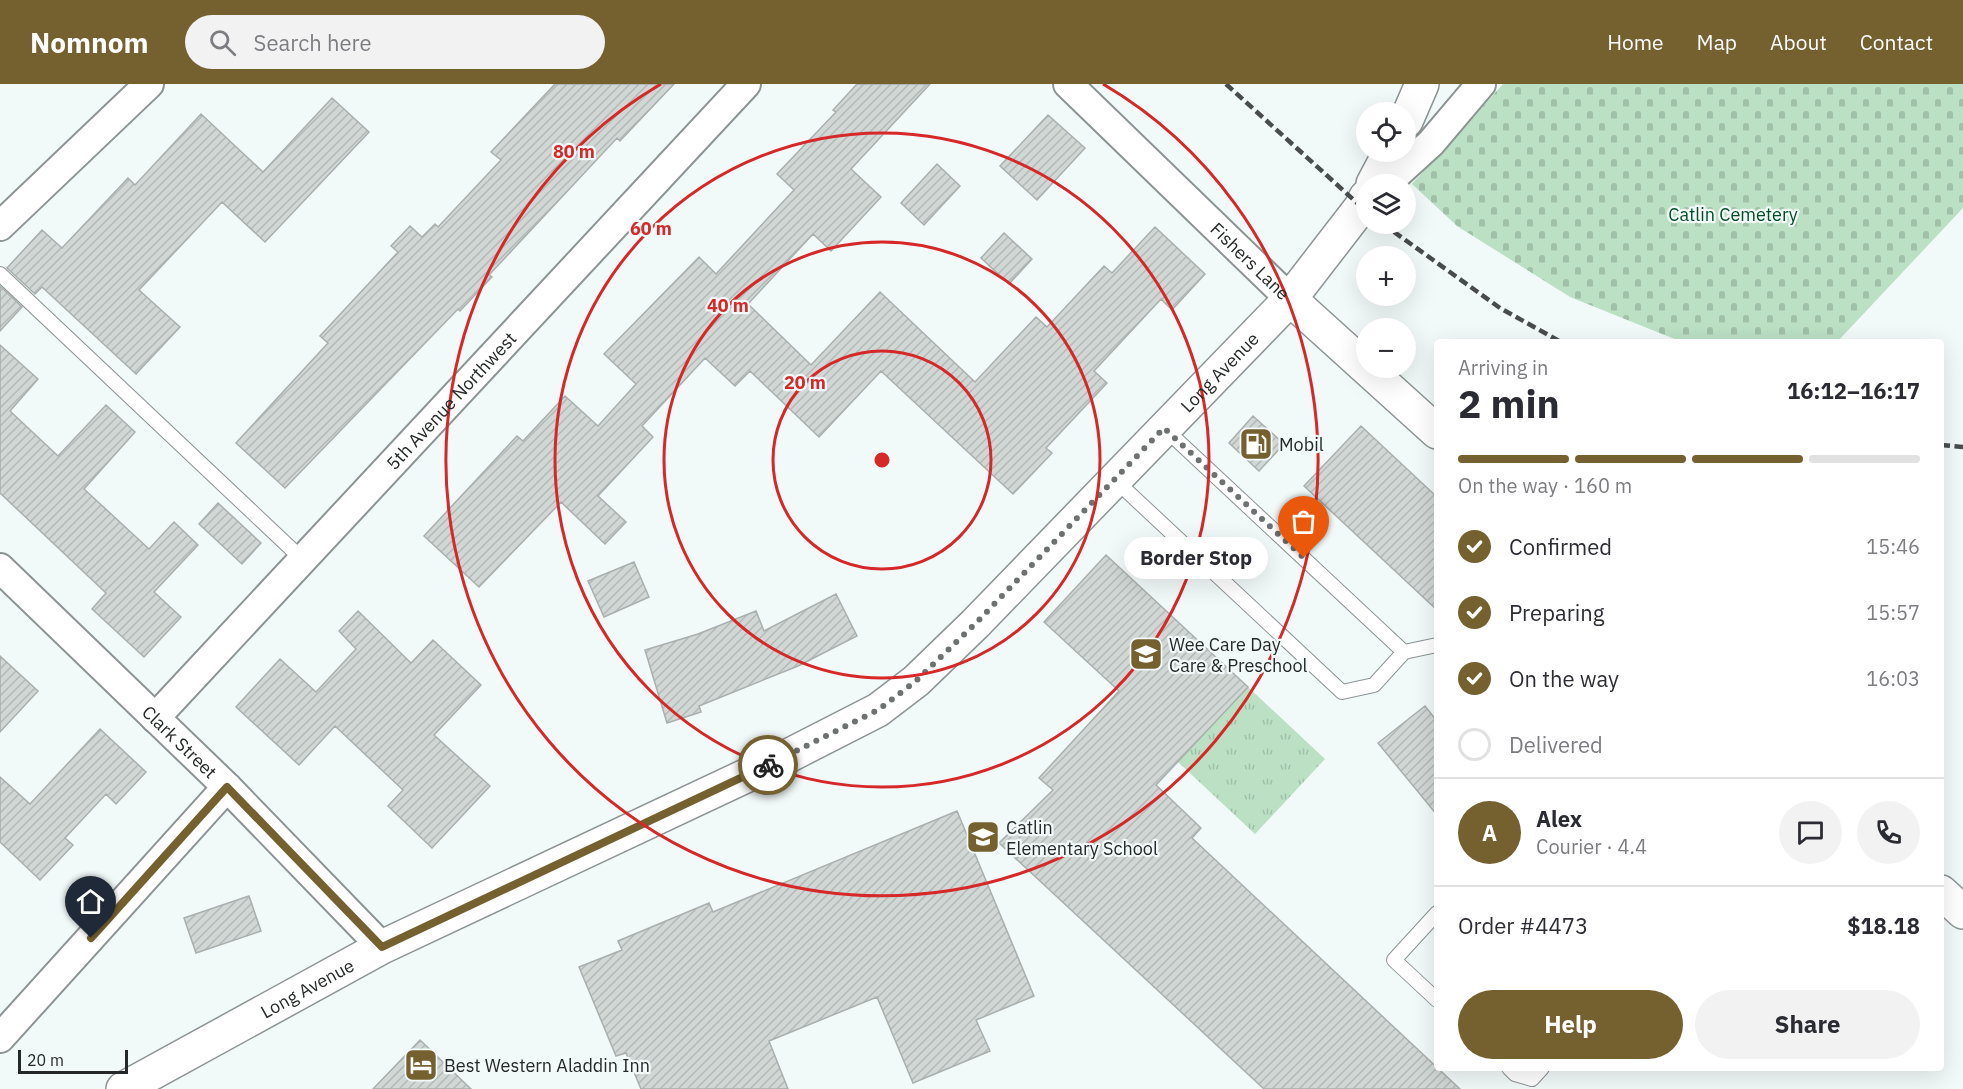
<!DOCTYPE html>
<html lang="en">
<head>
<meta charset="utf-8">
<style>
	body { margin:0; font-family:"IBM Plex Sans",sans-serif; background:#f2f2f3; color:#2b2b33; height:100vh; display:flex; flex-direction:column; font-size:22px; white-space:nowrap }
	* { box-sizing:border-box; margin:0 }
	p { font-size:20px; color:#7c7c81 }
	.icon { flex:none; width:33px; height:33px; fill:none; stroke:currentColor; stroke-width:2; stroke-linecap:round; stroke-linejoin:round }
	.map { position:relative; flex:1; overflow:hidden }
	.side { position:absolute; left:1434px; top:255px; width:510px; height:732px; display:flex; flex-direction:column; background:#fff; border-radius:6px; box-shadow:0 6px 24px #0002 }
	.side>* { flex:none }
	.controls { position:absolute; left:1356px; top:18px; display:grid; gap:12px }
	.controls a { display:grid; place-items:center; width:60px; height:60px; border-radius:50%; background:#fff; box-shadow:0 6px 24px #0002; font-size:30px }
	.scale { position:absolute; left:18px; bottom:15px; width:110px; box-sizing:border-box; padding-left:6px; border:3px solid #252828; border-top:0; font-size:16px; line-height:21px; white-space:nowrap; color:#252828; -webkit-text-stroke:4px #f2f9f9; paint-order:stroke }
	.pin { position:absolute; display:grid; place-items:center; width:51px; height:51px; color:#fff; margin:-62px -26px; border-radius:50% 50% 50% 0; rotate:-45deg; box-shadow:0 0 6px #0007 }
	.pin .icon { rotate:45deg }
	.courier { position:absolute; display:grid; place-items:center; width:60px; height:60px; margin:-30px; border:4px solid #75602f; border-radius:50%; background:#fff; color:#222; box-shadow:0 2px 8px #0007 }
	.bubble { position:absolute; height:42px; border-radius:21px; background:#fff; box-shadow:0 6px 24px #0002; font-size:20px; font-weight:700; line-height:42px; text-align:center }
	.overview em { font-style:normal; font-weight:700 }
	.overview div { display:flex; flex-direction:column-reverse }
	.overview { display:flex; align-items:center; justify-content:space-between; height:102px; padding:0 24px }
	h1 { font-size:39px; font-weight:700; line-height:45px }
	.bar { display:grid; grid-template-columns:repeat(4,1fr); gap:9px 6px; align-content:center; height:72px; padding:0 24px }
	.bar i { height:8px; border-radius:4px; background:#e1e1e2 }
	.bar .on { background:#75602f }
	.bar p { grid-column:span 4 }
	.line { display:flex; align-items:center; gap:15px; padding:0 24px; border-top:2px solid #e1e1e2 }
	.line div { flex:1 }
	.round { display:grid; place-items:center; flex:none; width:63px; height:63px; border-radius:32px; background:#f2f2f3 }
	ol { padding:0 24px; list-style:none }
	li { display:flex; align-items:center; gap:18px; height:66px }
	li p { margin-inline-start:auto }
	li .icon { padding:6px; border-radius:50%; background:#75602f; color:#fff; stroke-width:4 }
	li:last-child { color:#7c7c81 }
	li i { width:33px; height:33px; border:3px solid #e1e1e2; border-radius:50% }
	.button { display:flex; gap:12px; margin-top:auto; padding:12px 24px }
	.button a { flex:1; height:69px; border-radius:36px; background:#75602f; color:#fff; font-size:24px; font-weight:700; line-height:69px; text-align:center }
	.button a+a { background:#f2f2f3; color:#2b2b33 }
	header { display:flex; align-items:center; gap:36px; box-sizing:border-box; height:84px; padding:0 30px; background:#75602f; color:#fff }
	header strong { font-size:28px }
	nav { display:flex; gap:33px; margin-inline-start:auto; font-size:21px }
	.search { width:420px; height:54px; background:#f2f2f3; display:flex; align-items:center; gap:15px; box-sizing:border-box; padding:0 21px; border-radius:33px; color:#7c7c81; font-size:22px }
	.map>svg:first-child { display:block }
	.grass { fill:url(#grass-tufts) }
	.cemetery { fill:url(#cemetery-stones) }
	.building { fill:url(#building-hatch); stroke:#a9afad; stroke-width:1.5 }
	.lines { fill:none; stroke-linecap:round; stroke-linejoin:round }
	.service-casing { stroke:#8d9494; stroke-width:16 }
	.minor-casing { stroke:#8d9494; stroke-width:32 }
	.tertiary-casing { stroke:#8d9494; stroke-width:36 }
	.service { stroke:#fff; stroke-width:14 }
	.minor { stroke:#fff; stroke-width:28 }
	.tertiary { stroke:#fff; stroke-width:33 }
	.rail { stroke:#484c4c; stroke-width:4.5; stroke-dasharray:9 4.5; stroke-linecap:butt }
	.done { stroke:#6d7171; stroke-width:6; stroke-dasharray:0 10.8 }
	.route { stroke:#75602f; stroke-width:8 }
	.ring { fill:none; stroke:#d62828; stroke-width:3 }
	.labels { text-anchor:middle; dominant-baseline:central; stroke-width:4.5; stroke-linejoin:round; paint-order:stroke }
	.park-label { font-size:18px; fill:#004d24; stroke:#f2f9f9 }
	.street-label { font-size:18px; fill:#252828; stroke:#f2f9f9 }
	.poi-label { font-size:18px; fill:#252828; stroke:#f2f9f9; text-anchor:start }
	.centre { fill:#d62828; stroke:#f2f9f9; stroke-width:3 }
	.ring-label { font-size:18px; text-anchor:middle; font-weight:bold; fill:#d62828; stroke:#f2f9f9; stroke-width:4.5; stroke-linejoin:round; paint-order:stroke }
</style>
</head>
<body>
<header>
<strong>Nomnom</strong>
<div class="search"><svg class="icon" aria-label="search" viewBox="0 0 24 24"><circle cx="10" cy="10" r="6"/><path d="M15 15l6 6"/></svg>Search here</div>
<nav><a>Home</a><a>Map</a><a>About</a><a>Contact</a></nav>
</header>
<div class="map">
<svg width="1963" height="1005" viewBox="0 0 1963 1005">
	<defs>
		<pattern id="grass-tufts" width="24" height="20" patternUnits="userSpaceOnUse" patternTransform="scale(1.5)"><rect width="24" height="20" fill="#bbe0c4"/><path d="M3 7l-1-3M5 7V3M7 7l1-3M15 17l-1-3M17 17v-4M19 17l1-3" fill="none" stroke="#a1c0a8"/></pattern>
		<pattern id="cemetery-stones" width="16" height="16" patternUnits="userSpaceOnUse" patternTransform="scale(1.5)"><rect width="16" height="16" fill="#bbe0c4"/><path d="M2 7V4a2 2 0 0 1 4 0v3zM10 15v-3a2 2 0 0 1 4 0v3z" fill="#a1c0a8"/></pattern>
		<pattern id="building-hatch" width="6" height="6" patternUnits="userSpaceOnUse" patternTransform="scale(1.5)"><rect width="6" height="6" fill="#d0d7d5"/><path d="M-1 1l2-2M0 6l6-6M5 7l2-2" fill="none" stroke="#b2b9b7"/></pattern>
	</defs>
	<rect width="100%" height="100%" fill="#f2f9f9"/>
	<path class="grass" d="M1248,603L1325,675L1255,750L1178,678Z"/>
	<path class="cemetery" d="M1503,0H1963V124L1837,258H1682L1570,213L1457,142L1412,100Z"/>
	<path class="building" d="M555,0H674L620,57L617,54L489,191L492,193L460,227L458,225L285,404L236,359L328,259L320,252L398,168L391,162L410,142L422,153L435,140L438,143L501,76L491,68Z
		M857,0H930L851,85L881,113L831,167L813,150L748,220L811,281L880,208L975,298L1036,233L1047,243L1104,182L1112,189L1155,143L1205,190L1172,226L1161,215L1094,287L1107,299L1046,364L1052,369L1013,410L881,287L819,353L750,287L735,302L705,274L642,342L653,353L598,412L626,438L605,460L561,418L479,503L424,452L517,352L523,357L565,312L598,342L636,300L604,270L699,173L716,190L794,106L777,90L836,28L833,26Z
		M332,14L369,48L265,158L222,118L139,206L180,243L136,290L42,203L35,210L7,184L42,146L62,164L128,94L135,101L201,30L263,88Z
		M1048,31L1085,64L1037,116L1000,82Z
		M937,80L960,102L924,141L901,119Z
		M1004,149L1032,175L1009,200L981,174Z
		M0,202L22,223L0,247Z
		M0,261L38,295L10,327L58,372L106,321L135,348L84,405L149,465L174,438L198,461L154,508L181,533L144,573L92,525L106,509L0,409Z
		M1253,332L1284,360L1259,387L1229,359Z
		M1361,342L1437,413V526L1304,402Z
		M218,419L261,459L242,480L199,440Z
		M1106,471L1248,603L1156,701L1201,744L1192,754L1460,1005H1264L999,759L1053,706L1039,694L1119,607L1044,538Z
		M634,478L649,513L604,533L588,497Z
		M836,510L857,552L798,582L699,622L701,628L667,639L645,566L698,550L756,527L764,547Z
		M358,527L411,579L433,556L481,601L434,651L490,702L432,764L388,722L403,706L335,642L299,681L236,623L280,575L316,608L356,565L339,547Z
		M0,572L38,607L0,648Z
		M1425,622L1437,637V731L1378,659Z
		M100,645L146,688L116,720L106,710L65,754L73,761L40,796L0,758V693L30,720Z
		M957,727L1034,912L976,936L990,967L913,999L877,913L769,957L788,1005H641L626,969L616,972L579,883L622,866L618,857L709,819L713,828Z
		M249,812L261,847L196,869L184,834Z
		M420,956L471,1005H373Z"/>
	<g class="lines">
		<defs>
			<path id="service" d="M0,190L302,475
				M1164,344L1404,568
				M1114,395L1342,608L1374,601L1404,568L1437,561
				M1437,829L1394,876L1437,916
				M1509,984L1515,990L1532,995L1542,984"/>
			<g id="minor">
				<path id="s1" d="M1068,0L1290,215"/>
				<path d="M1386,100L1431,59L1481,0"/>
				<path d="M0,142L149,0"/>
				<path id="s2" d="M0,484L227,703L382,863"/>
				<path id="s3" d="M155,634L746,0"/>
				<path d="M0,954L227,703"/>
			</g>
			<g id="tertiary">
				<path d="M1406,37L1422,0"/>
				<path d="M1373,100L1390,68"/>
				<path d="M1290,215L1437,348"/>
				<path d="M1941,808L1963,828"/>
				<path id="s4" d="M123,1005L382,863L788,672L878,626L916,597L975,540L1290,215L1361,123L1366,113"/>
			</g>
		</defs>
		<use href="#service" class="service-casing"/>
		<use href="#minor" class="minor-casing"/>
		<use href="#tertiary" class="tertiary-casing"/>
		<use href="#service" class="service"/>
		<use href="#minor" class="minor"/>
		<use href="#tertiary" class="tertiary"/>
		<path class="rail" d="M1226,0L1366,127
			M1383,140L1500,224L1561,258
			M1941,361L1963,363"/>
	</g>
	<g class="lines">
		<path class="done" d="M768,681L878,626L916,597L975,540L1164,344L1304,474"/>
		<path class="route" d="M91,854L227,703L382,863L768,681"/>
	</g>
	<g class="ring">
		<circle cx="882" cy="376" r="109"/>
		<circle cx="882" cy="376" r="218"/>
		<circle cx="882" cy="376" r="327"/>
		<path d="M1103 0A436 436 0 1 1 661 0"/>
	</g>
	<defs>
		<symbol id="fuel-square" viewBox="-11 -11 22 22"><rect x="-9" y="-9" width="18" height="18" rx="4" fill="#75602f" stroke="#f2f9f9"/><path d="M-5.5-6h7V0h2V4h1.3V-2.5L3-4.5l.8-.8L6-3V5H2.5V1h-1V6h-7ZM-4.2-4.7v3.2H.2V-4.7Z" fill="#fff"/></symbol>
		<symbol id="school-square" viewBox="-11 -11 22 22"><rect x="-9" y="-9" width="18" height="18" rx="4" fill="#75602f" stroke="#f2f9f9"/><path d="M0-5L7-2L0 1L-7-2ZM-4 1L0 2.5L4 1V4Q0 6-4 4Z" fill="#fff"/></symbol>
		<symbol id="hotel-square" viewBox="-11 -11 22 22"><rect x="-9" y="-9" width="18" height="18" rx="4" fill="#75602f" stroke="#f2f9f9"/><path d="M-6-4.5h1.5V1H6V5H4.5V3h-9V5H-6ZM-4 0a1.8 1.8 0 1 1 3.6 0ZM.5 0V-2.5h3Q6-2.5 6 0Z" fill="#fff"/></symbol>
	</defs>
	<g fill-rule="evenodd">
		<use href="#fuel-square" x="1237" y="341" width="38" height="38"/>
		<use href="#school-square" x="1127" y="551" width="38" height="38"/>
		<use href="#school-square" x="964" y="734" width="38" height="38"/>
		<use href="#hotel-square" x="402" y="962" width="38" height="38"/>
	</g>
	<g class="labels">
		<g class="park-label">
			<text x="1733" y="130">Catlin Cemetery</text>
		</g>
		<g class="street-label">
			<text stroke="none"><textPath href="#s1" startOffset="254">Fishers Lane</textPath></text>
			<text stroke="none"><textPath href="#s4" startOffset="1326">Long Avenue</textPath></text>
			<text stroke="none"><textPath href="#s3" startOffset="434">5th Avenue Northwest</textPath></text>
			<text stroke="none"><textPath href="#s2" startOffset="250">Clark Street</textPath></text>
			<text stroke="none"><textPath href="#s4" startOffset="210">Long Avenue</textPath></text>
		</g>
		<g class="poi-label">
			<text x="1279" y="360">Mobil</text>
			<text x="1169" y="560">Wee Care Day<tspan x="1169" dy="21">Care &amp; Preschool</tspan></text>
			<text x="1006" y="743">Catlin<tspan x="1006" dy="21">Elementary School</tspan></text>
			<text x="444" y="981">Best Western Aladdin Inn</text>
		</g>
	</g>
	<circle cx="882" cy="376" r="9" class="centre"/>
	<g class="ring-label">
		<text x="574" y="74">80 m</text>
		<text x="651" y="151">60 m</text>
		<text x="728" y="228">40 m</text>
		<text x="805" y="305">20 m</text>
	</g>
</svg>
<div class="controls">
<a><svg class="icon" aria-label="locate" viewBox="0 0 24 24"><circle cx="12" cy="12" r="6"/><path d="M12 2v4M12 18v4M2 12h4M18 12h4"/></svg></a>
<a><svg class="icon" aria-label="layers" viewBox="0 0 24 24"><path d="M12 4l9 5-9 5-9-5zM3 14l9 5 9-5"/></svg></a>
<a>+</a>
<a>−</a>
</div>
<div class="scale">20 m</div>
<div class="pin" style="left:1304px;top:474px;background:#ea580c"><svg class="icon" aria-label="bag" viewBox="0 0 24 24"><path d="M5 8h14l-1 12H6zM9 8a3 3 0 0 1 6 0"/></svg></div>
<div class="pin" style="left:91px;top:854px;background:#1f2937"><svg class="icon" aria-label="home" viewBox="0 0 24 24"><path d="M3 11l9-7 9 7M6 9v11h12V9"/></svg></div>
<div class="courier" style="left:768px;top:681px"><svg class="icon" aria-label="bike" viewBox="0 0 24 24"><circle cx="6" cy="16" r="4"/><circle cx="18" cy="16" r="4"/><path d="M6 16l4-8h5l3 8M10 8l3 8H6M13 5h3"/></svg></div>
<div class="bubble" style="left:1124px;top:453px;width:144px">Border Stop</div>
<section class="side">
<div class="overview"><div><h1>2 min</h1><p>Arriving in</p></div><em>16:12–16:17</em></div>
<div class="bar"><i class="on"></i><i class="on"></i><i class="on"></i><i></i><p>On the way · 160 m</p></div>
<ol>
<li><svg class="icon" aria-label="check" viewBox="0 0 24 24"><path d="M5 12l5 5 9-10"/></svg>Confirmed<p>15:46</p></li>
<li><svg class="icon" aria-label="check" viewBox="0 0 24 24"><path d="M5 12l5 5 9-10"/></svg>Preparing<p>15:57</p></li>
<li><svg class="icon" aria-label="check" viewBox="0 0 24 24"><path d="M5 12l5 5 9-10"/></svg>On the way<p>16:03</p></li>
<li><i></i>Delivered</li>
</ol>
<div class="line" style="height:108px"><b class="round" style="background:#75602f;color:#fff">A</b><div><b>Alex</b><p>Courier · 4.4</p></div><a class="round"><svg class="icon" aria-label="chat" viewBox="0 0 24 24"><path d="M4 5h16v11H9l-5 4z"/></svg></a><a class="round"><svg class="icon" aria-label="phone" viewBox="0 0 24 24"><path d="M5 4h4l2 5-3 2q2 4 5 5l2-3 5 2v4C11 20 4 13 5 4z"/></svg></a></div>
<div class="line" style="height:78px"><div>Order #4473</div><b>$18.18</b></div>
<div class="button"><a>Help</a><a>Share</a></div>
</section>
</div>
</body>
</html>
